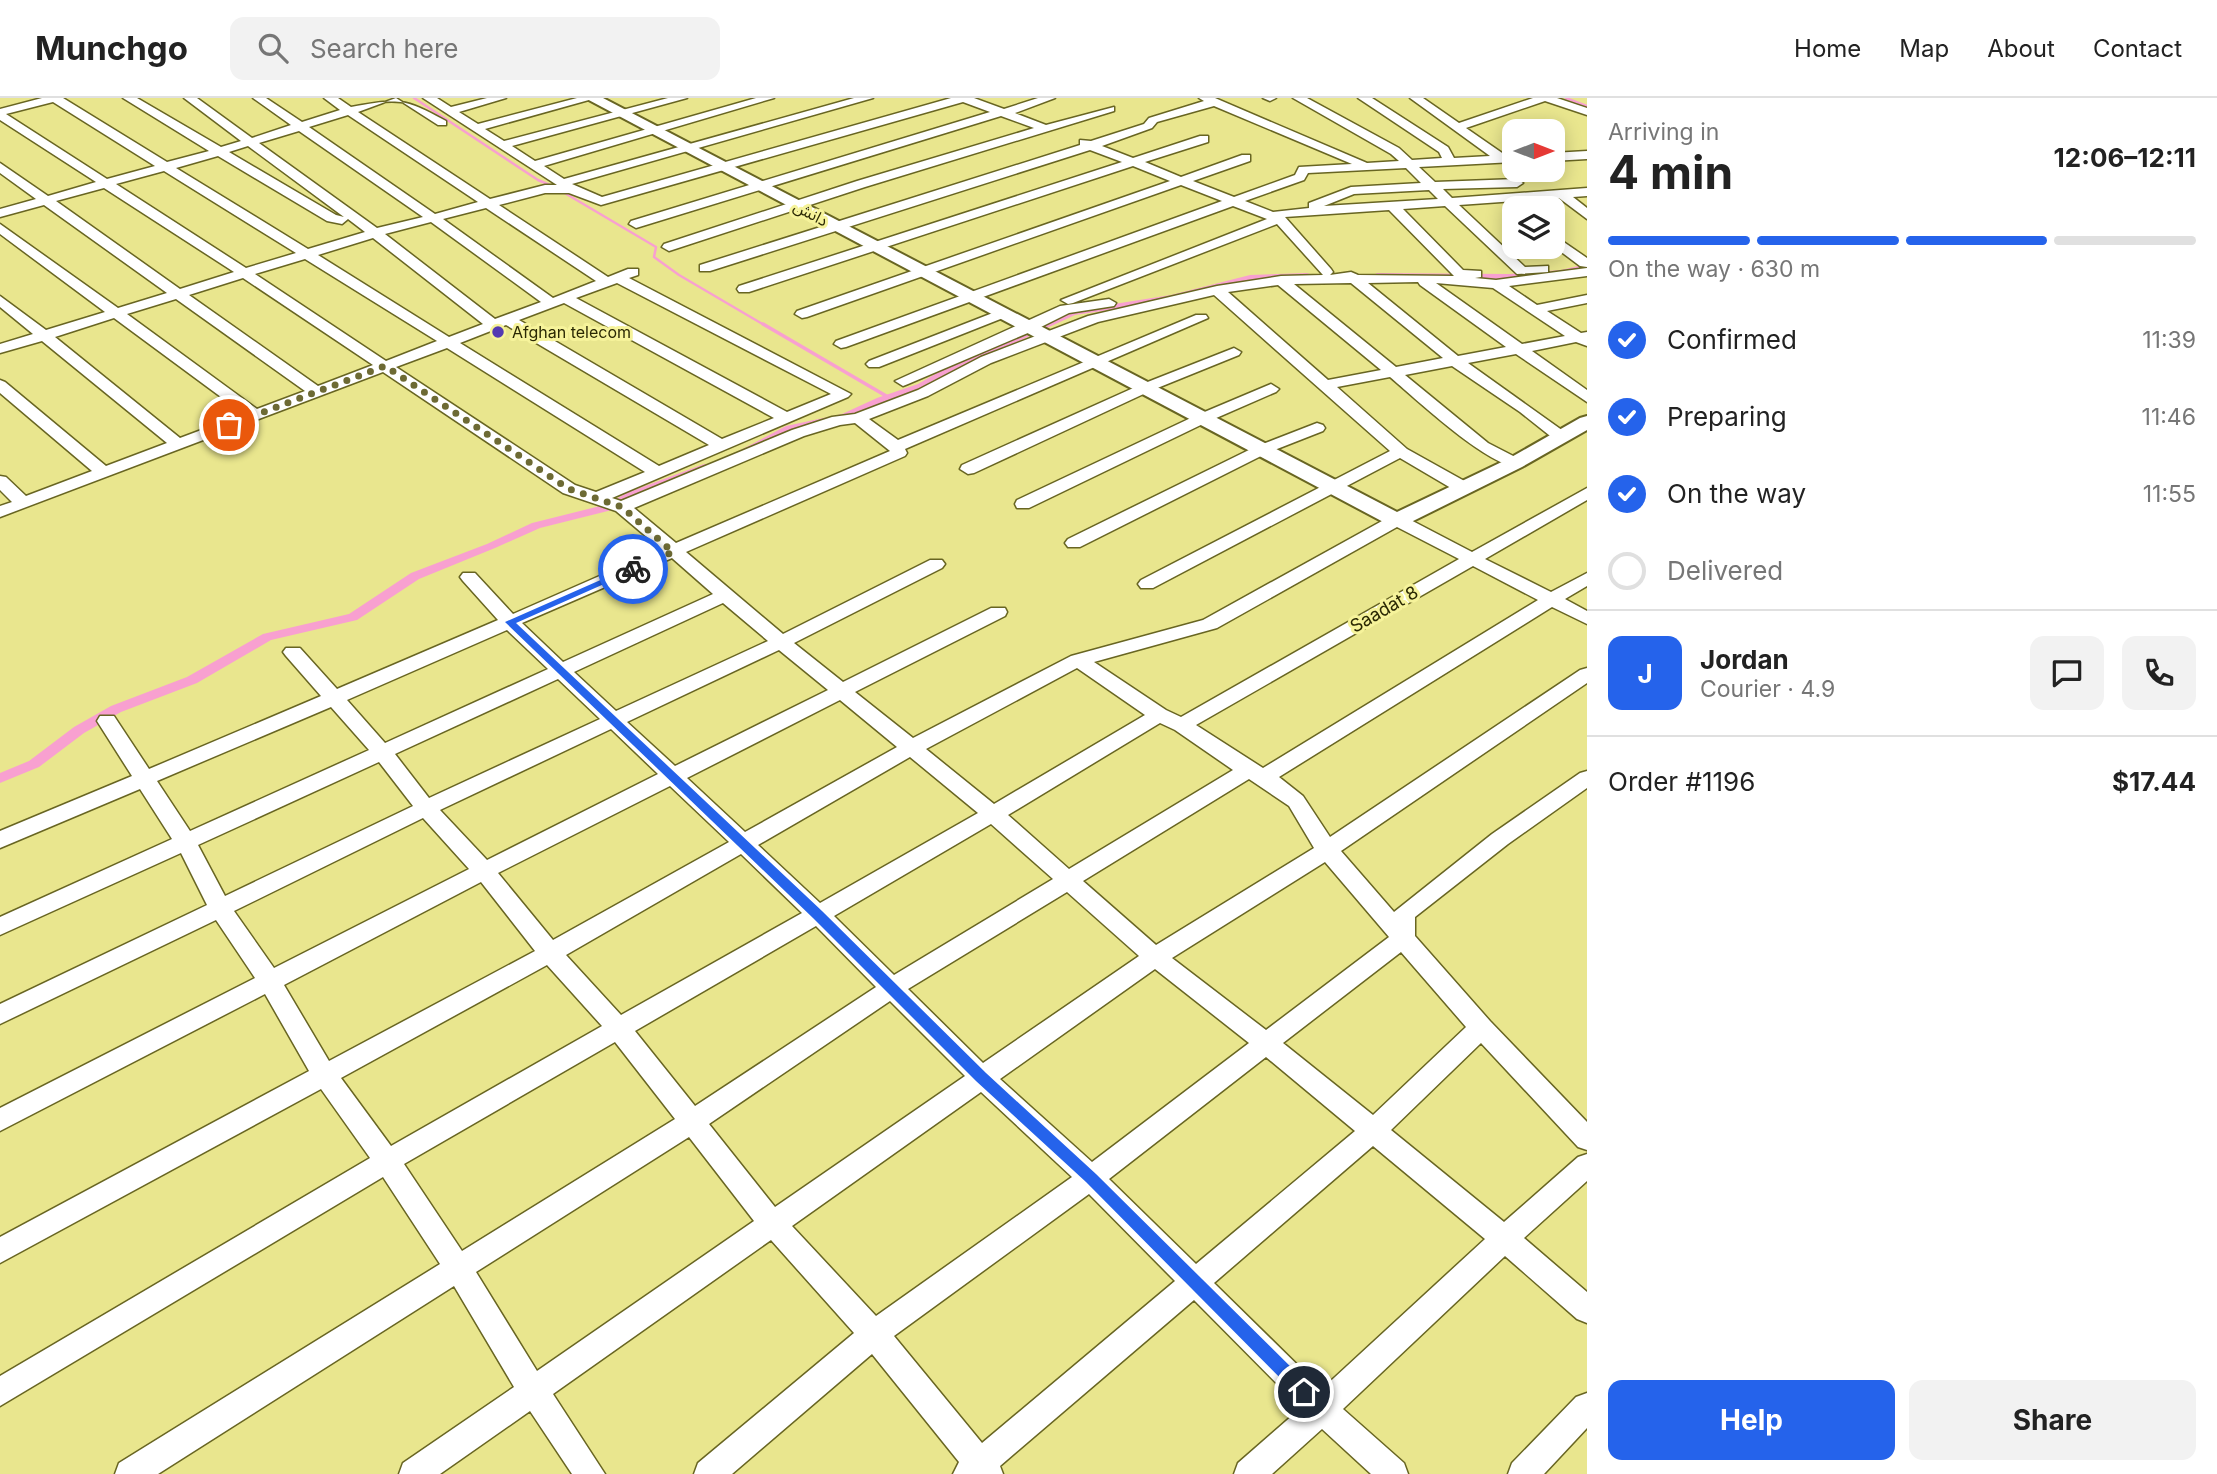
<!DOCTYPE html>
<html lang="en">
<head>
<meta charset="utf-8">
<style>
	body { margin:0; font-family:Inter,"Noto Sans Arabic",sans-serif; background:#f2f2f2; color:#222; height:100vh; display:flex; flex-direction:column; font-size:26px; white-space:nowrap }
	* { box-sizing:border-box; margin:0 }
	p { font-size:23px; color:#767676 }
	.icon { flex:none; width:38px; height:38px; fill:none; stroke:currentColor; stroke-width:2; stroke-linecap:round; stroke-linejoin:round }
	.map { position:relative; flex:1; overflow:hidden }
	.side { display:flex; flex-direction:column; background:#fff; width:630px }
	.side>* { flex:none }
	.needle { width:46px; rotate:90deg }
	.tools { position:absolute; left:1502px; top:21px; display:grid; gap:14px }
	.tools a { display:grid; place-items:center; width:63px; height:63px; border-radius:14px; background:#fff; box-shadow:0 4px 18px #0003; font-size:35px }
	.pin { position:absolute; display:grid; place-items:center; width:60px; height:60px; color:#fff; margin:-30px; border:4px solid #fff; border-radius:50%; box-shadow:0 2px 7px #0007 }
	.courier { position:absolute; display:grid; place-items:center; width:70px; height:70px; margin:-35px; border:5px solid #2563eb; border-radius:50%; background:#fff; color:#222; box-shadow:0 2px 9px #0007 }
	.overview em { font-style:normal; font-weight:700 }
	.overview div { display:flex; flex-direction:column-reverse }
	.overview { display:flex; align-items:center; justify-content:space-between; height:119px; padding:0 21px }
	h1 { font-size:46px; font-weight:700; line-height:52px }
	.bar { display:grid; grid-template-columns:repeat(4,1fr); gap:10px 7px; align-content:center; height:84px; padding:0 21px }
	.bar i { height:9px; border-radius:5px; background:#e0e0e0 }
	.bar .active { background:#2563eb }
	.bar p { grid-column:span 4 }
	.line { display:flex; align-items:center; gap:18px; padding:0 21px; border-top:2px solid #e0e0e0 }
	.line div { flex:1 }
	.round { display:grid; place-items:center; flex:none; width:74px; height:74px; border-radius:14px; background:#f2f2f2 }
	ol { padding:0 21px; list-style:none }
	li { display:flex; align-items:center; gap:21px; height:77px }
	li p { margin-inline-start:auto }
	li .icon { padding:7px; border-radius:50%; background:#2563eb; color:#fff; stroke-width:4 }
	li:last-child { color:#767676 }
	li i { width:38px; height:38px; border:4px solid #e0e0e0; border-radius:50% }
	.action { display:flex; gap:14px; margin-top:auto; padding:14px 21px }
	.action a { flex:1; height:80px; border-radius:14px; background:#2563eb; color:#fff; font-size:28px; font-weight:700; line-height:80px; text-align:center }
	.action a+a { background:#f2f2f2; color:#222 }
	header { display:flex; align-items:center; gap:42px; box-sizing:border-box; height:98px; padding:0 35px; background:#fff; border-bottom:2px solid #e0e0e0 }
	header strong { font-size:33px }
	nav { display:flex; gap:38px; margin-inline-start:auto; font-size:24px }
	.search { width:490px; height:63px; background:#f2f2f2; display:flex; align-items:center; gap:18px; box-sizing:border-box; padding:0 24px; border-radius:14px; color:#767676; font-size:26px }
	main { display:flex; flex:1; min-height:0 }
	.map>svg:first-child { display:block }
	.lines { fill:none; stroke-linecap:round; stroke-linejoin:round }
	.stream-far1 { stroke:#f8a0d0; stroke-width:2.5 }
	.stream { stroke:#f8a0d0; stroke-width:3.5 }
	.canal { fill:#f8a0d0; fill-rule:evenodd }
	.minor-casing { stroke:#686522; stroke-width:3 }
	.major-casing { stroke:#686522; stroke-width:4 }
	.minor { fill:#fff; fill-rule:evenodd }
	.major { fill:#fff; fill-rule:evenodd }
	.route { fill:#2563eb }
	.done { stroke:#6d6a34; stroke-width:7; stroke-dasharray:0 12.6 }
	.poi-dot { fill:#533ab2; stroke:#f6f39b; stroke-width:2.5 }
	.labels { text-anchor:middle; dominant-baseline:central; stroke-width:6; stroke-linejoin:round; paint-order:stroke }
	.far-street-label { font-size:16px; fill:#2a2803; stroke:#f6f39b }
	.far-poi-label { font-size:16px; fill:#2a2803; stroke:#f6f39b; text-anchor:start }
	.street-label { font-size:18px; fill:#2a2803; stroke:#f6f39b }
</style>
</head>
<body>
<header>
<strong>Munchgo</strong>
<div class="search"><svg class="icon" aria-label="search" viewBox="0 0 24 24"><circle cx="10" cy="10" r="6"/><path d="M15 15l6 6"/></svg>Search here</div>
<nav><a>Home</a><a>Map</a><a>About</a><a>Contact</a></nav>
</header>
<main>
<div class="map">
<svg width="1587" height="1376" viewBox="0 0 1587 1376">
	<rect width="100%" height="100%" fill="#e9e68e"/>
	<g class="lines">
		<path class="stream-far1" d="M414,0L538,82L552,88
			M1566,0L1587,8
			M563,94L656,149L654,159L679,177L766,228"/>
		<path class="stream" d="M763,226L888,299"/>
		<path class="canal" d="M1587,166V172L1561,177L1509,182L1377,181L1372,178L1377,175L1509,176L1561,172Z
			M1307,175L1310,176V180L1250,183L1171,203L1075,217L957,272L926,290L885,304L849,320L793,332L746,356H738L737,354L786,328L842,316L877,300L918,286L949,268L1070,213L1171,197L1250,177Z
			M704,366L708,367V371L637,398L612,412L540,430L495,450L419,481L357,522L271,542L197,585L121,614L84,635L39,669L0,685V675L29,663L74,629L111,608L187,579L263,536L349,516L411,475L487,446L532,425L604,407L629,394Z"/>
		<defs>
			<path id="minor" d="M42,0H63L167,64L209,53L123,0H137L221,49L241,43L184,0H197L252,40L291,27L253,0H266L302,24L340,12L324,0H338L351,9C399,0 404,0 446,23V27H438L396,0L358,14L490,101L545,87H557L423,0H437L451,9L487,0H506L459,14L478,26L577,0H596L485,31L504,43L668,0H687L512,48L535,63L756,0H774L544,68L564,81L854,0H873L572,86L602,99L951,0H974L1004,11L1038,0H1055L1015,15L1046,27L1114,9V13L865,89L669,153L662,149L664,146L857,83L1034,30L1001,18L636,130L629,126L631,123L990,14L963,4L601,107L569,95H545L499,107L608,179L628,171H638V177L629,180L851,296L848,299L612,400L621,403L792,332L832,319L855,316L918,292L981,259L1088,218L1217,188L1281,178L1323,177L1277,126L1073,205L1068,206L1061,202L1267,121L1233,108L846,249L841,250L834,246L836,243L1222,103L1181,87L807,219L802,220L795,216L797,213L1170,83L1133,68L749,194H739L737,191L739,188L1122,64L1090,52L710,173H700V167L1080,47V42L1091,43L1144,26L1149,20L1204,3L1199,0H1215L1367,65L1399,63L1391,56L1293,0H1307L1399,50L1412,62L1442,60L1439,54L1358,0H1372L1448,49L1454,60L1490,58L1410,0H1423L1459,25L1533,0H1557L1587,10V17L1545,3L1466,30L1505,57L1514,56V64L1419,69L1435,84L1517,81L1523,85L1517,89L1443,91L1452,100L1587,90V98L1573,99L1587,110V121L1559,100L1459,107L1525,169L1548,168V174L1517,176L1445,108L1403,111L1463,172L1481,173V179L1475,180L1496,182L1587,170V178L1509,188L1537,207L1587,197V205L1547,213L1581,235L1587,234V248L1576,244L1532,253L1587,292V304L1516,256L1468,265L1566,335L1568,338L1566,341H1554L1520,314L1452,268L1405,277L1488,345L1521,362L1523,365L1521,368C1494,375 1413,298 1390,279L1337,289L1407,351L1468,385L1470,389L1468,393H1456L1400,360L1153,490H1141L1138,486L1141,482L1390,353L1214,197L1098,224L991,265L928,298L869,321L898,342L1196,217H1206L1208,220L905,351L907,355L905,358L686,454L783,536L930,462H942L945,466L942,470L794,545L843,584L991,510H1005L1007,514L1005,518L855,594L913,640L1071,558L1203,522L1391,418H1403L1472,454L1587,390V402L1485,461L1551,494L1587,475V488L1565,501L1587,513V526L1552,509L1279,679L1303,698L1330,739L1580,572L1587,570V585L1341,753L1394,814L1492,736L1580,675L1587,673V690L1508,746L1415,819V838L1490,923L1587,1024V1052L1578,1049L1481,945L1391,1032L1504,1124L1578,1059L1587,1056V1083L1524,1140L1587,1194V1225L1577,1221L1505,1158L1343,1311L1404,1365L1408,1376H1371L1322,1331L1272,1376H1234L1238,1365L1301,1310L1194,1202L1000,1368L1003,1376H953L959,1364L872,1256L732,1376H694L698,1365L854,1235L771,1142L553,1296L605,1376H572L530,1313L440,1376H399L403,1365L514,1289L454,1188L158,1376H115L119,1365L440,1166L383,1079L0,1308V1278L370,1060L321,991L0,1165V1139L309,973L265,896L0,1033V1010L255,880L216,822L0,926V906L207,807L181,755L0,837V819L172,741L140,691L0,750V733L132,678L97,623L100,618H114L149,671L321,598L286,558L283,554L286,550H300L337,591L498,522L463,483L460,479L463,475H475L513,516L661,451L616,413L563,395L383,274L0,419V408L12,404L0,392V378L6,379L26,398L92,373L0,295V282L5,284L106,368L167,345L42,243L0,255V246L33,236L0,209V198L46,232L105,214L0,136V126L118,210L167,195L44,107L0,119V111L36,101L0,75V65L48,98L96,84L0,22V11ZM53,4L155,68L107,81L6,16ZM1214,8L1352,66L1299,69L1295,77L1234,99L1193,83L1250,63V57H1242L1181,79L1145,64L1208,44V38H1200L1133,60L1102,48L1152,30L1157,24ZM348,17L478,104L435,116L309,29ZM299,33L423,119L377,130L259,45ZM248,48L344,119L336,117L229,54ZM218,58L327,123L342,126L348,121L365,134L308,151L176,70ZM1406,70L1421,85L1351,89L1309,105V110L1273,114L1245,103L1304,82L1308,75ZM164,73L296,155L246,170L116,86ZM104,90L234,174L180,191L56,103ZM1429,92L1438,101L1324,108L1354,96ZM486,110L596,183L553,200L443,121ZM1389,112L1454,178L1358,177L1351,174L1330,177L1333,174L1331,171L1285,119ZM431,124L541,204L495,221L385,136ZM373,140L483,226L449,239L318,157ZM305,161L437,243L386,263L255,176ZM243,180L373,267L318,288L189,197ZM1418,184L1420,187L1506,249L1458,258L1368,185ZM617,185L831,296L787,314L576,200ZM1351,185L1443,260L1396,269L1294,186ZM1436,185L1493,190L1565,238L1522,246ZM1278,187L1381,272L1328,282L1228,194ZM176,201L305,293L257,311L127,216ZM564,205L774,320L722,341L519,222ZM114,220L244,316L180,340L55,239ZM506,227L709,347L659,368L460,245ZM447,250L645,374L596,394L575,387L396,269ZM855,325L890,353L676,445L634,410L804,338L840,327ZM1397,429L1459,461L1181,619L1166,612L1094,564L1217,530ZM672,460L713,496L563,564L522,525ZM1473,468L1538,502L1263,670L1196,627ZM723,505L768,543L616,613L574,574ZM507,532L548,571L385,645L347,602ZM779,552L828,592L675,668L627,624ZM1077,570L1145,617L994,706L926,651ZM558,581L600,621L429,700L395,656ZM840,602L897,649L745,734L687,680ZM331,609L369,652L190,733L157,683ZM1160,625L1175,632L1233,672L1069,771L1008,717ZM611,631L658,676L487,762L440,712ZM910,659L978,715L820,805L758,747ZM379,664L413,708L225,798L198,747ZM1249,681L1289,708L1314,750L1156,847L1083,783ZM670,688L729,744L553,842L498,775ZM423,720L469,771L274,870L234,813ZM991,726L1053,781L894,877L834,818ZM741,756L802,815L621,917L566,857ZM1325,764L1389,839L1266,932L1172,860ZM481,784L535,853L329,963L284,887ZM1067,794L1139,858L983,965L908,891ZM816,828L876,889L695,1008L635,933ZM1401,854L1466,929L1373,1017L1283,945ZM547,867L602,928L391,1048L341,980ZM1155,871L1249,945L1092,1064L1000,981ZM890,903L965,978L775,1109L709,1026ZM615,944L675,1021L462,1153L404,1066ZM1266,959L1355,1033L1196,1166L1109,1081ZM981,994L1072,1079L876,1218L792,1128ZM689,1039L754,1123L537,1273L476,1174ZM1373,1048L1485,1141L1322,1291L1214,1185ZM1089,1096L1175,1183L982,1345L894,1238Z
				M1263,0H1276L1270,3Z
				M1587,53V61L1552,63V55Z
				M1552,136L1587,160V169L1580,168L1552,147Z
				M1109,201L1116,205L1114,208L1069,215L1035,232L908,286L903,288L895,283L1060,208Z
				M1003,211L1008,212V218L879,269H869L866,266L869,263Z
				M1234,250L1241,254L1239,257L1150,293L974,375L968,376L960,371L962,367L1140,287Z
				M1271,286L1279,291L1276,294L1207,324L1029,410H1017L1015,406L1017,402L1195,318Z
				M1317,325L1323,327L1325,330L1323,333L1267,355L1080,449H1068L1065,445L1068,441L1255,349Z
				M1587,1295V1330L1544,1376H1508L1512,1365L1576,1299Z"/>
			<path id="major" d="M585,0H603L1397,414L1508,361L1580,320L1587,318V332L1522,369L1405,427H1389Z"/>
		</defs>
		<use href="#minor" class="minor-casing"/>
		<use href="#major" class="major-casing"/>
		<use href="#minor" class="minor"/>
		<use href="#major" class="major"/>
	</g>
	<path class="route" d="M630,469L638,471L516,525L822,813L986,975L1096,1076L1310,1288L1312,1294L1310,1299L1304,1301L1299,1299L1086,1084L976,983L813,820L505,524Z"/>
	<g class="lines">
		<path class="done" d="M229,327L385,268L569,391L622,409L673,454L633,471"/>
	</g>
	<circle class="poi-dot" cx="498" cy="234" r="7"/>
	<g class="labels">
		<g class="far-street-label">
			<text transform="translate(811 115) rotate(28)">دانش</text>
		</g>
		<g class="far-poi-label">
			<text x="512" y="234">Afghan telecom</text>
		</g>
		<g class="street-label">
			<text transform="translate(1384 511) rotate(-30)">Saadat 8</text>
		</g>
	</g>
</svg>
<div class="tools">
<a><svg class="needle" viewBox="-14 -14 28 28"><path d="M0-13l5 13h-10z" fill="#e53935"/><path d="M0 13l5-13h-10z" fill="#767676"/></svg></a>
<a><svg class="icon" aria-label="layers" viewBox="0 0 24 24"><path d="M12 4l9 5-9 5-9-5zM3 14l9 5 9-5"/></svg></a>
</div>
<div class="pin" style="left:229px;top:327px;background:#ea580c"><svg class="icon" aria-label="bag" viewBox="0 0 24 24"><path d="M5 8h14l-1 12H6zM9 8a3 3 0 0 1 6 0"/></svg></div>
<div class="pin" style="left:1304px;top:1294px;background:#1f2937"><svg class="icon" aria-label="home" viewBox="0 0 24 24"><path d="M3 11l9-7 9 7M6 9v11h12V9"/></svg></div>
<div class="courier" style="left:633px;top:471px"><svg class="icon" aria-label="bike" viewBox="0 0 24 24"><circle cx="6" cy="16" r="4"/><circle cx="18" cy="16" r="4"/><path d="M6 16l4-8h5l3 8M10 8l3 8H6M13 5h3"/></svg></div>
</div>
<section class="side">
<div class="overview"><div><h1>4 min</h1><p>Arriving in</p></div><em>12:06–12:11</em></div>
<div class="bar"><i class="active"></i><i class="active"></i><i class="active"></i><i></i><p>On the way · 630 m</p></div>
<ol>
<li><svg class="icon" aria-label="check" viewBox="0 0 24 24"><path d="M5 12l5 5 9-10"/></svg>Confirmed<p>11:39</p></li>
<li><svg class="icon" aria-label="check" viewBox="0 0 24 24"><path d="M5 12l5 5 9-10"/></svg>Preparing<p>11:46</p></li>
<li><svg class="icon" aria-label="check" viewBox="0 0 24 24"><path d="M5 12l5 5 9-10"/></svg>On the way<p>11:55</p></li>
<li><i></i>Delivered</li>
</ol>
<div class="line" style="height:126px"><b class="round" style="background:#2563eb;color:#fff">J</b><div><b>Jordan</b><p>Courier · 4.9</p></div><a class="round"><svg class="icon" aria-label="chat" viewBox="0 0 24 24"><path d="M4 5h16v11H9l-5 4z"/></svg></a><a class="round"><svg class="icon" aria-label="phone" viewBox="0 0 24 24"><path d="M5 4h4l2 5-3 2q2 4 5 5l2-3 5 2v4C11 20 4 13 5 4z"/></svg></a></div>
<div class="line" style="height:91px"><div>Order #1196</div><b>$17.44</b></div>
<div class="action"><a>Help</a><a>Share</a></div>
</section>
</main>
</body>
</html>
